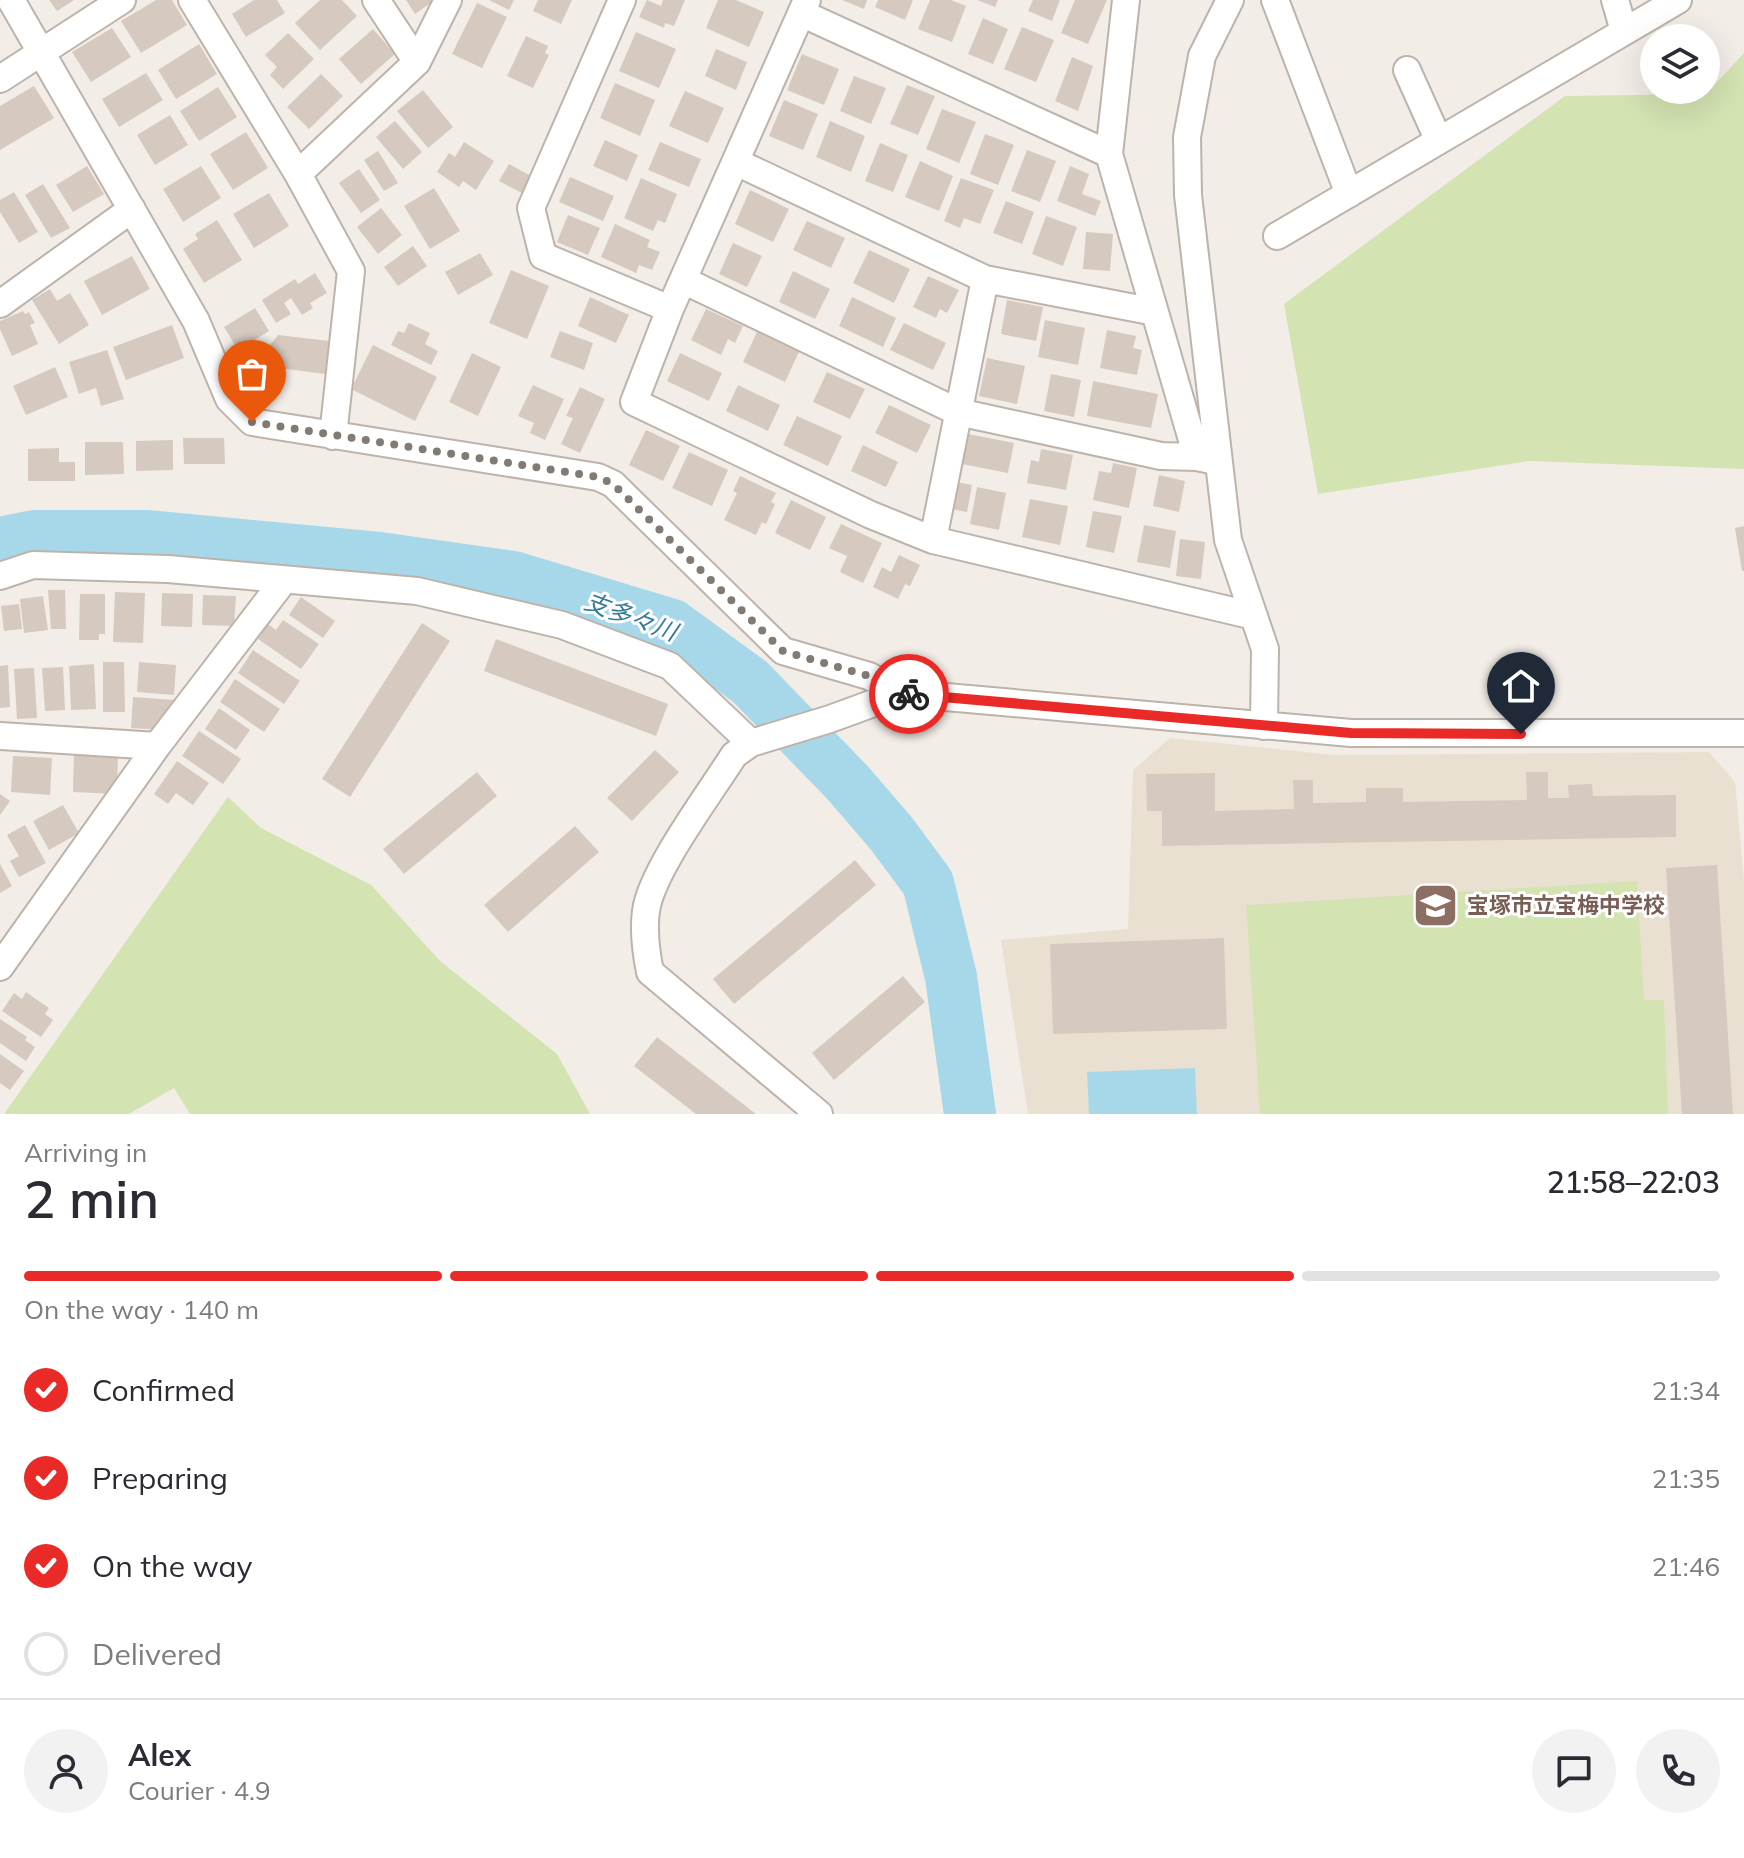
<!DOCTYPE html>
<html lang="en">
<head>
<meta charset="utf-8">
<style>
	body { margin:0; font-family:Mulish,"Noto Sans JP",sans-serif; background:#f2f2f3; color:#2b2b33; height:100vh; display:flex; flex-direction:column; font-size:30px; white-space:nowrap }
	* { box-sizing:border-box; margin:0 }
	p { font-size:26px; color:#7c7c81 }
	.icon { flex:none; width:44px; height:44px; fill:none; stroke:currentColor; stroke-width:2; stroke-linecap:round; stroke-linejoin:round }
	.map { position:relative; height:1114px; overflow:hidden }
	.details { display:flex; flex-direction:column; background:#fff; flex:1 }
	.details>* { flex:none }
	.controls { position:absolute; left:1640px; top:24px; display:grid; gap:16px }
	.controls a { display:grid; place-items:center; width:80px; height:80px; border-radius:50%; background:#fff; box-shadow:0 8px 32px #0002; font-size:40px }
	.pin { position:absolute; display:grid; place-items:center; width:68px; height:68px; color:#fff; margin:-82px -34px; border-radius:50% 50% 50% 0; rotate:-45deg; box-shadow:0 0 8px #0007 }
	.pin .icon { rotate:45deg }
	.courier { position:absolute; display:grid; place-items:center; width:80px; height:80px; margin:-40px; border:6px solid #e92a26; border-radius:50%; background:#fff; color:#222; box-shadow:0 2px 10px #0007 }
	.summary em { font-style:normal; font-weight:600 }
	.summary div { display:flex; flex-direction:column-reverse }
	.summary { display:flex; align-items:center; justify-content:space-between; height:136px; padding:0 24px }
	h1 { font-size:52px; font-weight:600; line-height:60px }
	.bar { display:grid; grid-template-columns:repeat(4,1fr); gap:12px 8px; align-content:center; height:96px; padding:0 24px }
	.bar i { height:10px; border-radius:6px; background:#e1e1e2 }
	.bar .selected { background:#e92a26 }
	.bar p { grid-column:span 4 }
	.line { display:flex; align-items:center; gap:20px; padding:0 24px; border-top:2px solid #e1e1e2 }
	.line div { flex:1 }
	.round { display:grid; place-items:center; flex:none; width:84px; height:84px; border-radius:42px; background:#f2f2f3 }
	ol { padding:0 24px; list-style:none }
	li { display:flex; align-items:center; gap:24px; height:88px }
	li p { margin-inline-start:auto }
	li .icon { padding:8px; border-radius:50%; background:#e92a26; color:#fff; stroke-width:4 }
	li:last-child { color:#7c7c81 }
	li i { width:44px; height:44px; border:4px solid #e1e1e2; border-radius:50% }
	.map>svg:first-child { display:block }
	.education { fill:#eae0d1 }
	.green { fill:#d4e3b2 }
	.water { fill:#a7d8ea }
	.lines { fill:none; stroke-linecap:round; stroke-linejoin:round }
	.river { stroke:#a7d8ea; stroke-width:52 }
	.building { fill:#d6cac0 }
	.street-casing { stroke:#bdb3aa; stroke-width:30 }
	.street { stroke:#fff; stroke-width:26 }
	.done { stroke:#817b74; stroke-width:8; stroke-dasharray:0 14.4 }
	.route { stroke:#e92a26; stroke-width:10 }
	.labels { text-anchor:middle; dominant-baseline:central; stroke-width:6; stroke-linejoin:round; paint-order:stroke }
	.education-label { font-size:22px; font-weight:bold; fill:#785e54; stroke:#fff; text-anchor:start }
	.water-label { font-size:24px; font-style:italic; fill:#347b99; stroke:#fff }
</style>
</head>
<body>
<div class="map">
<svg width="1744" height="1114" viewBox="0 0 1744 1114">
	<rect width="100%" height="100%" fill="#f2ede7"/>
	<path class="education" d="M1170,738L1334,755L1709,752L1735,782L1744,882V1114H1028L1001,940L1128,929L1133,770Z"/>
	<path class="green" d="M1744,53V469L1529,461L1318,494L1284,304L1565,96L1706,94Z
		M228,797L261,828L371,885L440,961L557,1054L590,1114H190L174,1088L129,1114H4Z
		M1637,881L1644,1000H1664L1668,1114H1260L1246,905Z"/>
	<path class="water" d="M1195,1068L1197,1114H1089L1087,1072Z"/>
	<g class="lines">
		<path class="river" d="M0,543L34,536H146L379,558L513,577L672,625L750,682L847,782L891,833L928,883L951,977L970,1114"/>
	</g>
	<path class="building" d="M49,0H74L57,11Z
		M156,0H172L187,25L141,53L121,21Z
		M254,0H277L285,13L246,37L232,14Z
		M320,0H342L357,16L320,50L295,23Z
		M406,0H435L415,14Z
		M489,0H514L509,10Z
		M538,0H572L561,24L533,11Z
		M647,0L661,6L663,0H685L674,26L665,23L664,28L639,17Z
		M718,0H736L764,12L749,47L706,28Z
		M842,0H867L864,9Z
		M878,0H913L905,20L875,7Z
		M930,0H951L966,6L952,42L918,29Z
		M977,0H998L995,7Z
		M1033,0H1060L1052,21L1028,11Z
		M1075,0H1107L1088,44L1061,33Z
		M477,3L507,17L482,68L452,54Z
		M983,18L1008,29L993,64L968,54Z
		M1022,27L1054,40L1036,82L1004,69Z
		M112,28L131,57L91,82L72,52Z
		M373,29L395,54L361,84L339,59Z
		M636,32L676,49L659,88L619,71Z
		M288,33L314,59L283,89L270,75L277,67L265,55Z
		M526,36L548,46L545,53L549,55L533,88L507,76Z
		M199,44L217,74L176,99L158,70Z
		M716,49L747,62L736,90L705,76Z
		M802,54L839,69L824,105L787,90Z
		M1072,57L1093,66L1078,111L1055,101Z
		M146,73L163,100L119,127L102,99Z
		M321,74L343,96L309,129L287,107Z
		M854,76L886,88L871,124L840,111Z
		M615,83L655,100L640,136L600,118Z
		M907,85L935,96L918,135L890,124Z
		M34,86L54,118L0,150V106Z
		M218,87L237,117L199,141L180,111Z
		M423,90L453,127L428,148L397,111Z
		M685,91L724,108L708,143L669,126Z
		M784,100L818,114L803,150L769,136Z
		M942,109L976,122L959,163L926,149Z
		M170,115L188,145L155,165L137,135Z
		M395,121L422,152L403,169L376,137Z
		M830,121L865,136L851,172L816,157Z
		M246,132L268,168L233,190L210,154Z
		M985,134L1014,145L998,185L970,174Z
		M605,140L638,155L627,181L593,166Z
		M464,142L494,161L476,190L463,181L459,187L437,172L449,153L455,157Z
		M660,142L701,159L689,187L648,170Z
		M880,143L908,155L893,192L865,181Z
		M1027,150L1056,161L1040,202L1011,191Z
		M378,151L398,183L384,191L364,160Z
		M920,161L953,176L939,211L905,197Z
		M509,164L531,176L522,193L499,181Z
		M87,166L104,194L73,212L56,185Z
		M201,166L221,198L183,222L163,189Z
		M1070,166L1089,174L1082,194L1101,201L1095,216L1057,201Z
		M359,169L380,200L361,213L339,183Z
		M570,177L614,196L603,221L559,202Z
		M641,178L677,194L665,223L658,220L653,231L624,218Z
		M961,178L994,190L980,224L964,218L960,228L944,221Z
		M43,184L70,228L51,238L25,195Z
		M434,188L460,231L430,249L404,206Z
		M750,190L789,209L773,242L735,224Z
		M14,192L38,232L19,243L0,212V200Z
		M269,193L289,226L254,248L233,214Z
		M1006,201L1034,212L1022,244L993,233Z
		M381,208L402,235L378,254L357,227Z
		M568,215L600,228L588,255L557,242Z
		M1046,216L1077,227L1063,266L1032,254Z
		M217,220L242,260L204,283L183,249L198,239L195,234Z
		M807,221L845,238L831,268L793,250Z
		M615,224L650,240L647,247L660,252L652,270L639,265L636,273L601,257Z
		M1086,232L1113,234L1110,271L1083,269Z
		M733,243L762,256L747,287L719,274Z
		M413,246L427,266L398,286L384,267Z
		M869,250L910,269L894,303L853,283Z
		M480,253L493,275L458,295L445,272Z
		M132,256L150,289L102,315L84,281Z
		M511,270L549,286L527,339L489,323Z
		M793,271L830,289L815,319L779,302Z
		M315,273L327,293L310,303L313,308L302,315L291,298L284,303L291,314L276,323L262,300L295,279L298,284Z
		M928,276L959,290L947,313L940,309L936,318L913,307Z
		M50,289L57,301L70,293L89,325L59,344L32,300Z
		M590,297L629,315L616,343L578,326Z
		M852,297L896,318L883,347L839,326Z
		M1007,300L1043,307L1036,341L1001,334Z
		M255,308L269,331L238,350L224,327Z
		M706,309L743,326L735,343L728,339L721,355L691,340Z
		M23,311L25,314L29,312L35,323L30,325L38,344L12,356L0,329V321Z
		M1045,320L1085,328L1078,365L1038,357Z
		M409,323L430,333L425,344L438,351L431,365L391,345L398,331L404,333Z
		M904,323L946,343L933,370L890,350Z
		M172,325L184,358L126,380L113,347Z
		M1107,330L1136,336L1133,348L1142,350L1137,375L1100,368Z
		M560,331L593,343L584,370L550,357Z
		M757,332L799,352L785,382L743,362Z
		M278,335L329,341L325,374L279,368L268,382L251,369Z
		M373,345L437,377L415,421L351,389Z
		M107,350L124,399L101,406L96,388L79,394L69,362Z
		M472,353L501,367L478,416L449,402Z
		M680,353L722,373L709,401L667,381Z
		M987,358L1025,366L1017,404L979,396Z
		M55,367L68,397L26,415L13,386Z
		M827,372L865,389L850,419L813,402Z
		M1051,374L1081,380L1074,417L1044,411Z
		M1093,381L1158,394L1151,428L1087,416Z
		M533,385L564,399L545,440L530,433L534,423L518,416Z
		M738,385L780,405L768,431L726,411Z
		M580,387L605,399L580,453L561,444L573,418L566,416Z
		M889,405L931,425L917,453L875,433Z
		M797,416L842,436L828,466L783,445Z
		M646,430L680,446L663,481L629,465Z
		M968,434L1014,443L1008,473L962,464Z
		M183,438H224L225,464H184Z
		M173,440V470L136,471V441Z
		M85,442H123L124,474L85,475Z
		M863,445L898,462L886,487L851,471Z
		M59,448V462H75V481H28V449Z
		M1041,449L1073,455L1066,490L1027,483L1031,460L1039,462Z
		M689,452L728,470L712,506L672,488Z
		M1113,463L1137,468L1129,508L1093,500L1099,471L1111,473Z
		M1159,475L1185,481L1179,512L1153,506Z
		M740,476L776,493L771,502L775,504L766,524L762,522L756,535L724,520L737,493L733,491Z
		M956,482L972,485L967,512L951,509Z
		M977,487L1006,493L999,530L970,524Z
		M1030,499L1068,506L1060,545L1022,537Z
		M791,500L826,517L810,550L775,533Z
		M1093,511L1122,516L1114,553L1086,547Z
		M841,524L882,543L863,583L840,572L847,556L829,548Z
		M1144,525L1176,531L1170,568L1137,562Z
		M1744,526V571H1742L1735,528Z
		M1180,539L1205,542L1201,579L1176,576Z
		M899,555L920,565L910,586L905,584L898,599L873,587L882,567L891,572Z
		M48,590H65L66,629H51Z
		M115,592L145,593L143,643L113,642Z
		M162,593L193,594L192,627L161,626Z
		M80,594H105V634H99V640H79Z
		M203,595L236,596L234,626L202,625Z
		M43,596L48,630L24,633L20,599Z
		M301,597L335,621L323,638L289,615Z
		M19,604L22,629L4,631L1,606Z
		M283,620L319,644L301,669L258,639L268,624L276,630Z
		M422,623L450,641L350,797L322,779Z
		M496,639L668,704L656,736L484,671Z
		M253,650L300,681L284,704L238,673Z
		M103,662H124L125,712H103Z
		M139,662L176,665L174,695L137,692Z
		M94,664L96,709L71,710L69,666Z
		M8,665L10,707L0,708V666Z
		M63,667L65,710L45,711L42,668Z
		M34,668L37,718L17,719L14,669Z
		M235,679L280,709L264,732L220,702Z
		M133,697L174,700L172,721L163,730L131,728Z
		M219,708L250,730L236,750L205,729Z
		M199,731L241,759L223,784L182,756Z
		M655,750L679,772L632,821L607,798Z
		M74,752L118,753L117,794L73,792Z
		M13,756L52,758L50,795L11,792Z
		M177,761L209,783L193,805L176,793L168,804L154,794Z
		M477,772L497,796L404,874L383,849Z
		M1526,772H1548V798H1569L1568,785L1592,784L1593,796L1676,795V837L1162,846V811H1147L1146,774L1215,773V811L1294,809L1293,780H1313V803L1366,802V788H1403V802L1527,800Z
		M0,794L10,801L0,815Z
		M63,805L79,833L49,850L33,821Z
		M25,825L46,863L19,877L10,861L19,856L7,835Z
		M575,826L599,852L508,932L484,905Z
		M855,860L876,885L734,1004L713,979Z
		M0,864L12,886L0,893Z
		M1717,865L1733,1114H1682L1666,868Z
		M1224,938L1227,1029L1053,1034L1050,944Z
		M903,976L925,1002L834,1080L812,1053Z
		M26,992L49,1008L45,1014L53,1020L41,1037L2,1011L14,993L22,999Z
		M0,1019L27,1037L25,1040L35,1047L26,1061L0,1043Z
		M657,1037L756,1114H696L634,1066Z
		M0,1054L24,1071L10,1090L0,1083Z"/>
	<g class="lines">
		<defs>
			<path id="street" d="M11,0L196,321L229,399L252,422L598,477L613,484L783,651L869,676L901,693L1351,733H1744
				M192,0L298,174L351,271L333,436
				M376,0L417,62
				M622,0L531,208L543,256L670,309
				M807,0L670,309L634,402L871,515L933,540L1254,616
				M1126,0L1109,154L1197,457L1211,460
				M1230,0L1202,56L1187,137L1188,195L1228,540L1265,649L1264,726
				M1275,0L1349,194
				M1615,0L1624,31
				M801,13L1109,154
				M1407,70L1438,139
				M0,79L122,0
				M736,162L985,279L1155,312
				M298,174L417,62L448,0
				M1277,236L1678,0
				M683,280L958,412L1161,456L1197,457
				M0,304L132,209
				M933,540L985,279
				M0,576L33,565L168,569L417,591L562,625L670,666L751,743
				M0,736L157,746
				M0,967L157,746L284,580
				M819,1114L650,972C646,952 643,932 646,911C651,871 711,792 734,755L751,743L830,719L901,693"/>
		</defs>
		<use href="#street" class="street-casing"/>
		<use href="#street" class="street"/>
	</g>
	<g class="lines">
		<path class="done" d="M252,422L598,477L613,484L783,651L869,676L901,693L909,694"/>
		<path class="route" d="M909,694L1351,733L1521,734"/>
	</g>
	<defs>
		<symbol id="school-square" viewBox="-11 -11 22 22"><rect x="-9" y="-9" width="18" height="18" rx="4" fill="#8d6e63" stroke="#fff"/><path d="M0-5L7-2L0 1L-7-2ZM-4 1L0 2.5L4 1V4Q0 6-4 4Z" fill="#fff"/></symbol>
	</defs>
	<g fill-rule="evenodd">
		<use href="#school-square" x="1410" y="880" width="51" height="51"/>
	</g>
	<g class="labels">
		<g class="education-label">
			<text x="1467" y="905">宝塚市立宝梅中学校</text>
		</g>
		<g class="water-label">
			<text transform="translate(631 616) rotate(20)">支多々川</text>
		</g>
	</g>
</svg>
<div class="controls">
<a><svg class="icon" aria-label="layers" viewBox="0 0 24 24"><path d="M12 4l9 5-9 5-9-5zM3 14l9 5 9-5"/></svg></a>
</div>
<div class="pin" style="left:252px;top:422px;background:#ea580c"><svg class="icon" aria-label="bag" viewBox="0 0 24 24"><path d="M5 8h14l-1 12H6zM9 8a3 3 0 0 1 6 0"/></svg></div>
<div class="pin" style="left:1521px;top:734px;background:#1f2937"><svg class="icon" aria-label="home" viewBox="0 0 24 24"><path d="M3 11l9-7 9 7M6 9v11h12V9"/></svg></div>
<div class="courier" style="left:909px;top:694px"><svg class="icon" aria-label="bike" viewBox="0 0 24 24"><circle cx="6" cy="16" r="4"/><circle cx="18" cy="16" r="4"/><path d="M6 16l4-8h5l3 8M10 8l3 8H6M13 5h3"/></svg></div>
</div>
<section class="details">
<div class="summary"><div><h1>2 min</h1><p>Arriving in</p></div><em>21:58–22:03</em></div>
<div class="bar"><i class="selected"></i><i class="selected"></i><i class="selected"></i><i></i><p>On the way · 140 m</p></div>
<ol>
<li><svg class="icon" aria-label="check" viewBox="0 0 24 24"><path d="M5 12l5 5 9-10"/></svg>Confirmed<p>21:34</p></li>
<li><svg class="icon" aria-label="check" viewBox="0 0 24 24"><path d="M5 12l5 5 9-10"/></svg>Preparing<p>21:35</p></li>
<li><svg class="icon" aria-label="check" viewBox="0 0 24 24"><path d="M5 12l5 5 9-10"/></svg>On the way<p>21:46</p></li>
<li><i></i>Delivered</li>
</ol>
<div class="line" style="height:144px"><a class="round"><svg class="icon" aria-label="person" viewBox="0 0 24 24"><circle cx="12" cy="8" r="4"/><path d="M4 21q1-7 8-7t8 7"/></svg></a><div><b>Alex</b><p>Courier · 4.9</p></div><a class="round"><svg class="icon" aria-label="chat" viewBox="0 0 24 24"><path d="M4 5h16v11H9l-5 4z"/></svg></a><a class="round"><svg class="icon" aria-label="phone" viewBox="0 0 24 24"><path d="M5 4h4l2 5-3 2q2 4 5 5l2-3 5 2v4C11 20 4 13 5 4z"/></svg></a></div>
</section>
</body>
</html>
